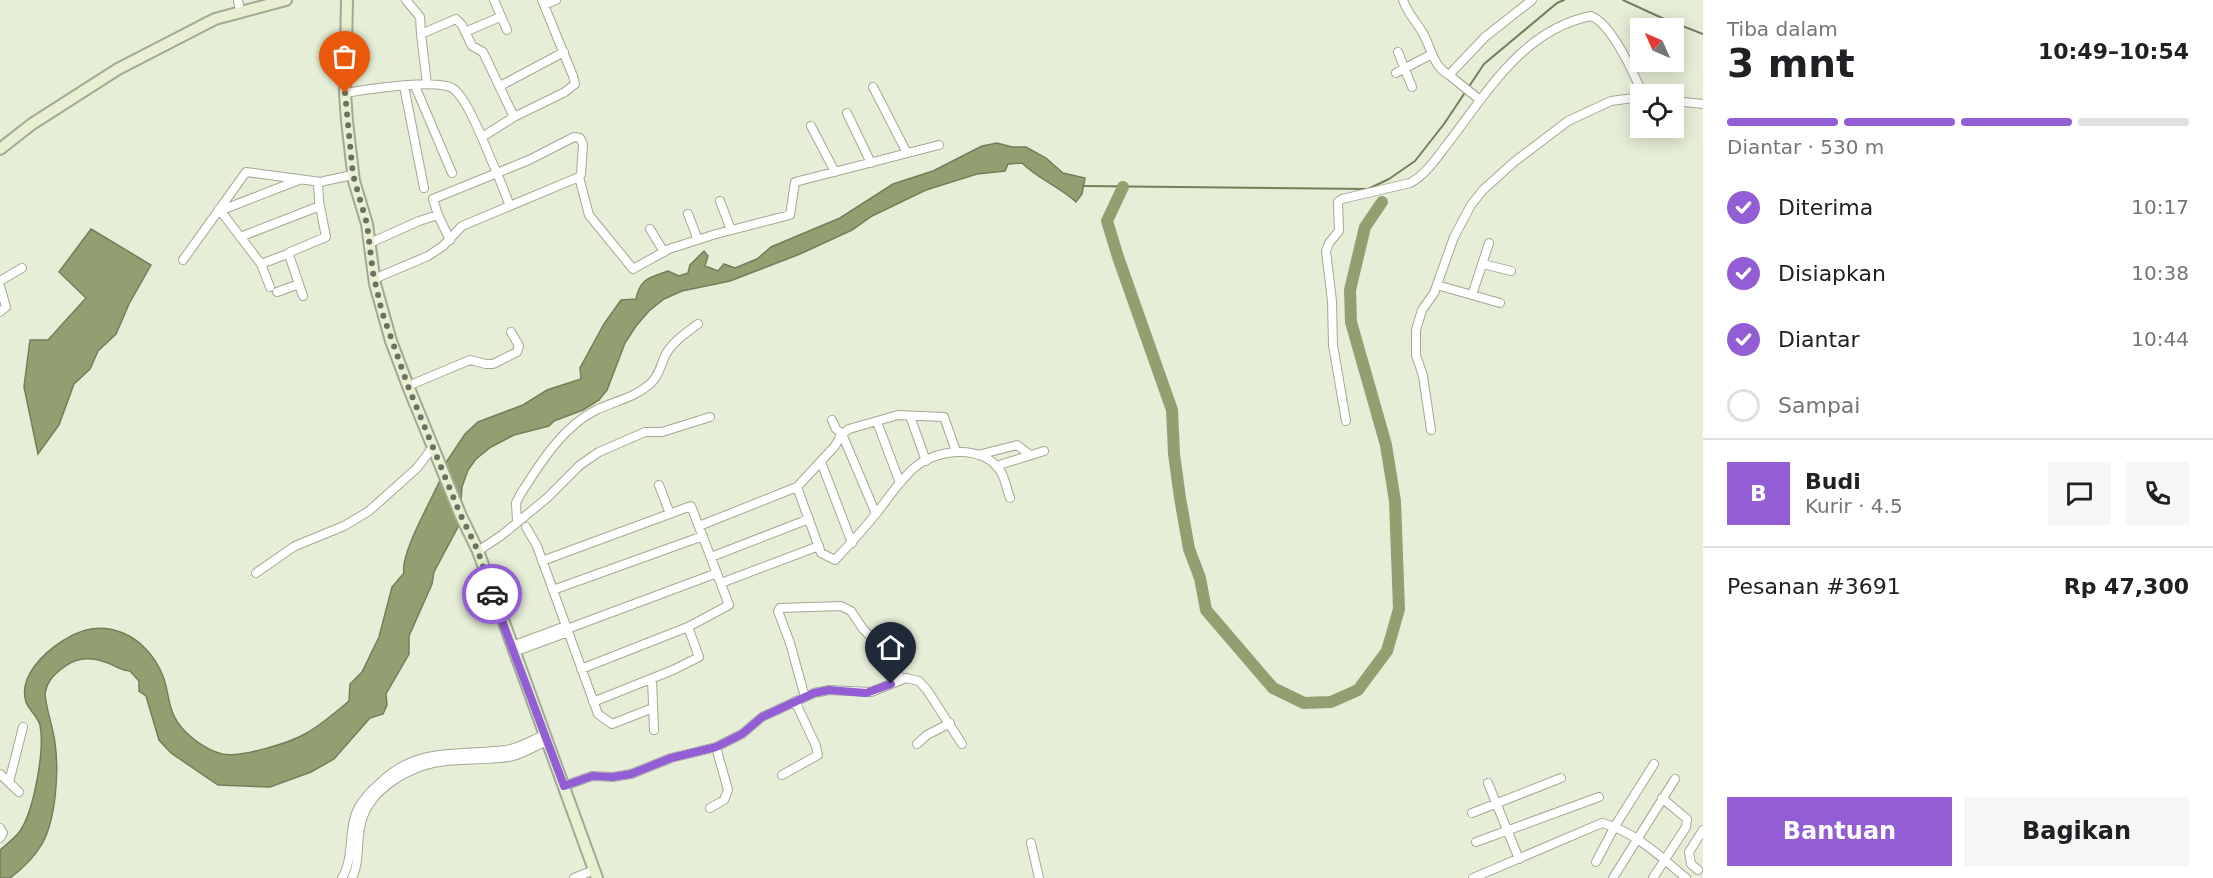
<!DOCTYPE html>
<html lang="id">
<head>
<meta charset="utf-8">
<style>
	body { margin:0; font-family:"DejaVu Sans",sans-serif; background:#f6f6f6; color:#202124; height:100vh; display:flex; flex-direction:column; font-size:22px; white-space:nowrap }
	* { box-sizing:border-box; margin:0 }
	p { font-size:20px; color:#757577 }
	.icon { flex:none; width:33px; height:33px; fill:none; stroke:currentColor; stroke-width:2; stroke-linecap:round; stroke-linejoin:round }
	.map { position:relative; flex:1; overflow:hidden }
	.details { display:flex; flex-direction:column; background:#fff; width:510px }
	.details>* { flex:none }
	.needle { width:39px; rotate:315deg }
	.controls { position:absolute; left:1630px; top:18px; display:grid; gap:12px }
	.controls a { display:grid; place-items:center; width:54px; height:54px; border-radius:0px; background:#fff; box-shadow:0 3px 15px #0003; font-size:30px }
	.pin { position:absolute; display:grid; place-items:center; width:51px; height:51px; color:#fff; margin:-62px -26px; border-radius:50% 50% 50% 0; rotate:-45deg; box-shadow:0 0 6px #0007 }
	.pin .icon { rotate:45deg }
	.courier { position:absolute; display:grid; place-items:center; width:60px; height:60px; margin:-30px; border:4px solid #925dd5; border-radius:50%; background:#fff; color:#222; box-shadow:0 2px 8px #0007 }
	.summary em { font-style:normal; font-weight:600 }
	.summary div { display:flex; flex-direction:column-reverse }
	.summary { display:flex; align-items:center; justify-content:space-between; height:102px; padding:0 24px }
	h1 { font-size:39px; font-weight:600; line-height:45px }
	.bar { display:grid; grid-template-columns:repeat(4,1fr); gap:9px 6px; align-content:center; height:72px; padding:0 24px }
	.bar i { height:8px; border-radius:4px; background:#e0e0e0 }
	.bar .current { background:#925dd5 }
	.bar p { grid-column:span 4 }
	.line { display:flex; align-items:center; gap:15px; padding:0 24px; border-top:2px solid #e0e0e0 }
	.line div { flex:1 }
	.round { display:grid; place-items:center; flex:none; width:63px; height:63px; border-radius:0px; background:#f6f6f6 }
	ol { padding:0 24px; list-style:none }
	li { display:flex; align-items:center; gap:18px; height:66px }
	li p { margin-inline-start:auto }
	li .icon { padding:6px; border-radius:50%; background:#925dd5; color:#fff; stroke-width:4 }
	li:last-child { color:#757577 }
	li i { width:33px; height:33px; border:3px solid #e0e0e0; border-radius:50% }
	.primary-button { display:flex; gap:12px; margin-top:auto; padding:12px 24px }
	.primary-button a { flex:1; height:69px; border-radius:0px; background:#925dd5; color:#fff; font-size:24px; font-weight:600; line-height:69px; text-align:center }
	.primary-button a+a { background:#f6f6f6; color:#202124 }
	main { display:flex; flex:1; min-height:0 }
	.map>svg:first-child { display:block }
	.water { fill:#92a071; stroke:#737e5a; stroke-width:1.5 }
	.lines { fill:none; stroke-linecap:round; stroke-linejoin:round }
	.stream { stroke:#737e5a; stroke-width:2 }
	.river { stroke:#92a071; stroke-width:12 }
	.street-casing { stroke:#a2a994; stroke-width:10 }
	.secondary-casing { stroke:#a2a994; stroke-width:14 }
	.street { stroke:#fff; stroke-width:8 }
	.secondary { stroke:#e8f0d1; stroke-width:10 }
	.done { stroke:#6d7164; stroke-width:6; stroke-dasharray:0 10.8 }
	.route { stroke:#925dd5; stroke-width:8 }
</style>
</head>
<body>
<main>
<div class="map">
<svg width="1703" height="878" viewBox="0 0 1703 878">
	<rect width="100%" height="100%" fill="#e7eed7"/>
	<path class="water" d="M997,143L1012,147H1026L1046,158L1063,173L1085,178L1082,194L1076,202C1060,187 1038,179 1022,163L1008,164L1005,171L977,174L926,190L872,216L852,230L800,254L730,281L682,291L664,299L649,311L636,326L625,343L607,390L599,400L583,410L554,421L549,426L514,435L491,447L476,459L468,470L462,487L459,525L434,572L432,584L409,636V654L386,694L387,705L383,714L370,718L334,759L311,772L270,787L218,785L171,753L159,740L146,696L139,691V681L130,671C121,671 116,666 108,663C90,656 75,657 60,670C52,677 47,682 45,693C46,710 53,726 55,743C59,772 56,819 42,844C34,858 22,869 10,878H0V850C7,844 15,838 20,831C34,811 45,749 40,725C38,717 29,710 26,702C18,676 45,652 64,640C103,614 146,634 163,676C169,692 168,709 178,723C187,736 206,750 222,754C240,758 289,743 305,734C321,725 335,713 349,701L350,684L362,672L379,637L392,587L404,573C400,554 431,501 440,480L444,479L445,464L465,434L478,422L523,405L547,390L581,379L580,368L604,324L621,300L636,299C640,278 650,278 668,271L679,276L688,273L690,265L704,251L708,256L705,266L718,271L724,264L735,268L757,259L771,247L840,218L893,184L933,171L982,146Z
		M91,229L151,265L129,304L116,334L98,351L90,369L74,384L59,425L38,454L24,387L30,340H48L86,298L59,272Z"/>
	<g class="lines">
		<path class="stream" d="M1623,0L1662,18L1703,34
			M1083,186L1368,189L1389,179L1415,161L1444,124L1484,64L1557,3L1564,0"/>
		<path class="river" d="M1123,187L1107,221L1118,257L1172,410L1174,454L1180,498L1189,549L1200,578L1206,610L1273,688L1304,703L1331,702L1358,690L1387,651L1399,609L1395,501L1386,445L1351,322L1350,290L1365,227L1382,202"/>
		<defs>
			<path id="street" d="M238,0L240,11
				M406,0L420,17L421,34
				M494,0L507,30
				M1403,0C1407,12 1414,19 1421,30C1431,45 1432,66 1449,75L1485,37L1532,0
				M544,5L556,0
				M465,32L500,17
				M1398,52L1412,87
				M1396,73L1432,54
				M1449,75L1480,100
				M427,84L421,34L456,19L462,25L472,46L483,52L514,117
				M404,86L424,188
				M415,86L452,173
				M500,86L564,52
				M873,87L907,153
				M345,93C365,90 441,77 455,90C471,105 487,152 497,173L529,160L574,137L580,138L583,144L581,174L579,177L462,226L443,246L428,256L374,279
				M1674,101L1703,104
				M847,113L871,163
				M811,126L835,172
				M482,137L514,117L565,92L575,84L573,76L542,0
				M579,177L589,215L633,269L669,249L716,234L790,215L795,182L939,145
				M720,201L731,230
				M219,209L261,264L290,253
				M219,209L227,208L299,180
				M688,214L698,240
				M650,229L664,252
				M240,237L320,206
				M450,240L438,215L433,199L497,173L510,206
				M370,243L419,221L438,215
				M183,260L246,172L321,182
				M261,264L270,287
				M1483,264L1511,271
				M0,281L22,268
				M1437,285L1500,303
				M0,286L6,307L0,312
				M277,292L299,284
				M1472,295L1489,243
				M303,296L289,255L290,252L326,237L319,201L318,184L324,181L353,175
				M408,386L470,360L486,364H493L517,352L519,346L511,332
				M910,416L926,461
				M832,420L836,429L842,434L876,514
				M1346,421L1333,345L1332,301L1326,251L1329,243L1339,231L1338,202L1342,199L1410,183C1424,176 1436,159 1445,147C1486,95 1521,30 1591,16C1611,23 1635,75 1642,94
				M877,422L900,483
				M1431,430L1423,376L1416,355V330L1422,310L1434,293L1454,237L1471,205L1483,190L1514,162L1568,121L1611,101L1641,97
				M978,455L1017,445L1030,455
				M821,462L852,543
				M996,466L1044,451
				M659,485L670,514
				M797,487L821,553L835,560C849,545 863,530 875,515C888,499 899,481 914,468C936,449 983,443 1001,472C1005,479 1007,490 1010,498
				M517,522L516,503L520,495C539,465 562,427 596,410C615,401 634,398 650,384C659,376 660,367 665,356C671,343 686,333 698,324
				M699,526L797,487L835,446L842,434L849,429L898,415L944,417L956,451
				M526,527L537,546L598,714L612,724L653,708
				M478,551L502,535L547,498L580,465L599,452L645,432H662L710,417
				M711,557L809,519
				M542,561L691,506L729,605L688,627L581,669
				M256,573L295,546L344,526L369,511L417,468L433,447
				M721,583L819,546
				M553,590L703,536
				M567,629L717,573
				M512,646L566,626
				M514,652L568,632
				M652,679L654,730
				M805,697L790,643L778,611L780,608L841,606L851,611L863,629L885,651L901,679
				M593,702L673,670L699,657L688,627
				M917,744L927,735L950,723
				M0,774L19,792
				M782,775L818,755L816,746L795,701
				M9,782L23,727
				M1488,783L1519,859
				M564,786L592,776L613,777L631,774L671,758L716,747L742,734L762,717L814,693L829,690L871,692L906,678L919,681L927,690L962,744
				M710,808L724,800L728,790L716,747
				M1472,813L1561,778
				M0,828L3,833L0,838
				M1476,842L1599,797
				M1031,843L1039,878
				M1596,862L1615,826L1654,764
				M1698,870L1691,864L1689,852L1703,830
				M342,878C355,857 347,829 359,807C364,798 372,790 380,783C418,746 458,756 506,750C519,748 532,740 544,735
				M352,878C363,856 352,829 370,803C376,793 388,784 397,778C437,753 466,763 509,757C521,755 535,746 547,741
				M574,878L594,870
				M1473,878L1602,823C1634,831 1661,857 1686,878
				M1613,878L1675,779
				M1653,878L1686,827L1687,819L1662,798"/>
			<path id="secondary" d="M347,0L345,93L347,121L354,181L367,224L375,284L391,341L408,386L461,516L478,551L597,878
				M0,149L32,124L118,69L215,19L286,0"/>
		</defs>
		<use href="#street" class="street-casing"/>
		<use href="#secondary" class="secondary-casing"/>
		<use href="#street" class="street"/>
		<use href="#secondary" class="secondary"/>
	</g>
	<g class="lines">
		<path class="done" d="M345,93L353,175L367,224L373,273L382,312L408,386L461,516L478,551L492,594"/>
		<path class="route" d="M492,594L564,786L592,776L613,777L631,774L671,758L716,747L742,734L762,717L814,693L829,690L866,693L891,684"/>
	</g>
</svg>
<div class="controls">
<a><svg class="needle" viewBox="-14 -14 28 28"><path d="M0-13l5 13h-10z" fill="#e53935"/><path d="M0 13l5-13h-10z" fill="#757577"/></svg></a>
<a><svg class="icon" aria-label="locate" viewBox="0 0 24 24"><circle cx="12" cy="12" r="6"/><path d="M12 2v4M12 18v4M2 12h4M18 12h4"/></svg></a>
</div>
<div class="pin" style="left:345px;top:93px;background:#ea580c"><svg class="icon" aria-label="bag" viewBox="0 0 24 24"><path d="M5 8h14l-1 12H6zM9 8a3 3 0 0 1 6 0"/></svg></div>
<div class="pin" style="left:891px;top:684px;background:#1f2937"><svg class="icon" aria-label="home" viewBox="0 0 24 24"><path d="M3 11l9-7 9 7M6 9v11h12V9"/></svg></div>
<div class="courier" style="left:492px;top:594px"><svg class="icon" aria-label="car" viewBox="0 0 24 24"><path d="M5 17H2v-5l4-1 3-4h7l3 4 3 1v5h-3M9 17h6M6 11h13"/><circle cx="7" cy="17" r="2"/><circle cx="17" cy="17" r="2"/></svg></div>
</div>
<section class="details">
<div class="summary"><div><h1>3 mnt</h1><p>Tiba dalam</p></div><em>10:49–10:54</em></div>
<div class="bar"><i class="current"></i><i class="current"></i><i class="current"></i><i></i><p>Diantar · 530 m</p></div>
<ol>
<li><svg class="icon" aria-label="check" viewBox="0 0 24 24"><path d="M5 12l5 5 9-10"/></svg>Diterima<p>10:17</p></li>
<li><svg class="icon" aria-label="check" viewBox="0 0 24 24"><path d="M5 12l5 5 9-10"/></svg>Disiapkan<p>10:38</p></li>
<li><svg class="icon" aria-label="check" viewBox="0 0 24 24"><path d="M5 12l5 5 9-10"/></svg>Diantar<p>10:44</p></li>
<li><i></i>Sampai</li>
</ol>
<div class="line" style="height:108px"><b class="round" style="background:#925dd5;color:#fff">B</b><div><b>Budi</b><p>Kurir · 4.5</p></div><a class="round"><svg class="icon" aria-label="chat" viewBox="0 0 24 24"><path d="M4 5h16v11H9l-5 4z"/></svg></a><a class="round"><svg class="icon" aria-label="phone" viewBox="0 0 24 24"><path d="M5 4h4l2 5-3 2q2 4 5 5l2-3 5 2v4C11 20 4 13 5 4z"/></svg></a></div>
<div class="line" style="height:78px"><div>Pesanan #3691</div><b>Rp 47,300</b></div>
<div class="primary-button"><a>Bantuan</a><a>Bagikan</a></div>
</section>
</main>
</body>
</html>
